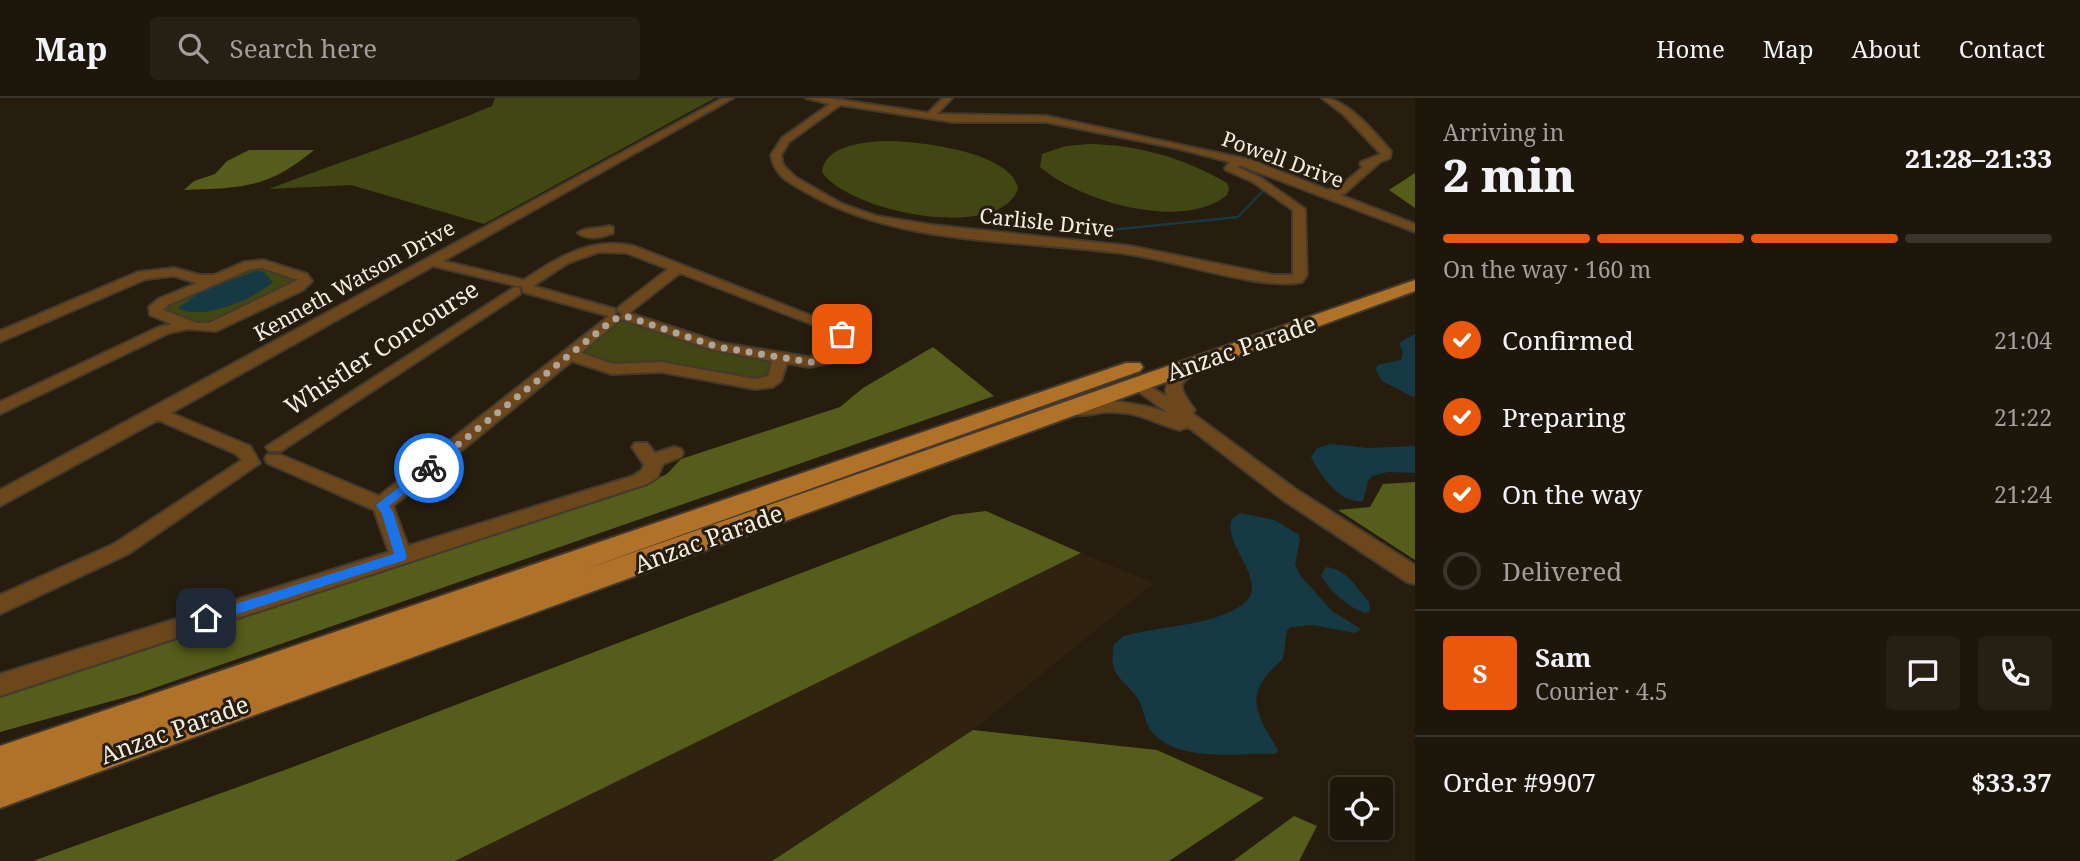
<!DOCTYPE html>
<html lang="en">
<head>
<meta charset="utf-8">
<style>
	body { margin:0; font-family:"Noto Serif",serif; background:#251f14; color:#f1f3f6; height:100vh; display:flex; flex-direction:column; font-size:26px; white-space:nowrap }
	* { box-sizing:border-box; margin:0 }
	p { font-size:23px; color:#a09f9d }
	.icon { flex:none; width:38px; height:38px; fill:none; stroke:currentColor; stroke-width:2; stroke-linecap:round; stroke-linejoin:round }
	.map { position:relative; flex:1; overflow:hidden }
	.details { display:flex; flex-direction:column; background:#1c160b; width:665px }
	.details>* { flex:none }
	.tools { position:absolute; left:1330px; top:679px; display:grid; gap:14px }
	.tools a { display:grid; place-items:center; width:63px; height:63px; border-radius:7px; background:#1c160b; box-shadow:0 4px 10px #0003,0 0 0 2px #3a352c; font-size:35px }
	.pin { position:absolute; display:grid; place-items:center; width:60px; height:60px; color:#fff; margin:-30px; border-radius:14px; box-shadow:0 4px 10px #0006 }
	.courier { position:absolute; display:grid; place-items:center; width:70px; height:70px; margin:-35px; border:5px solid #1a73e8; border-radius:50%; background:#fff; color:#222; box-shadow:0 2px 9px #0007 }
	.head em { font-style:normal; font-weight:800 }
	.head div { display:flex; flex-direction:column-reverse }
	.head { display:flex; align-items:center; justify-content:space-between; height:119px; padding:0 28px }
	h1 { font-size:46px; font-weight:800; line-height:52px }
	.bar { display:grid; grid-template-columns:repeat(4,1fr); gap:10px 7px; align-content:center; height:84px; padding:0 28px }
	.bar i { height:9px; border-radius:5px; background:#3a352c }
	.bar .on { background:#ea580c }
	.bar p { grid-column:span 4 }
	.line { display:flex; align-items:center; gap:18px; padding:0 28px; border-top:2px solid #3a352c }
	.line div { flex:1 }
	.round { display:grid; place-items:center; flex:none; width:74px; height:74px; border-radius:7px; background:#251f14 }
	ol { padding:0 28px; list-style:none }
	li { display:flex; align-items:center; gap:21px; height:77px }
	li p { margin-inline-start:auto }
	li .icon { padding:7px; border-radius:50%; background:#ea580c; color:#fff; stroke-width:4 }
	li:last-child { color:#a09f9d }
	li i { width:38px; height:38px; border:4px solid #3a352c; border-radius:50% }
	header { display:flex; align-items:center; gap:42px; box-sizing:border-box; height:98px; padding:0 35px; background:#1c160b; border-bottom:2px solid #3a352c }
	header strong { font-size:33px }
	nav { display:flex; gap:38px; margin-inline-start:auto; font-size:24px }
	.search { width:490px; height:63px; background:#251f14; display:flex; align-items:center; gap:18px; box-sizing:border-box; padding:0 24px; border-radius:7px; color:#a09f9d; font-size:26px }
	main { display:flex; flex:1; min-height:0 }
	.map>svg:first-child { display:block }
	.built { fill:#2f220e }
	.green { fill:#414712 }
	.forest { fill:#555d1a }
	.water { fill:#163a44 }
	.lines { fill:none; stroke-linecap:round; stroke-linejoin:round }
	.stream { stroke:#163a44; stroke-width:2.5 }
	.minor-casing { stroke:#433a2d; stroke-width:4 }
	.major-casing { stroke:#433a2d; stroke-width:4 }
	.minor { fill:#6d471c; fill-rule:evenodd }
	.major { fill:#b07129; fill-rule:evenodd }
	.route { fill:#1a73e8 }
	.done { stroke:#ada59a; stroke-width:7; stroke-dasharray:0 12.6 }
	.labels { text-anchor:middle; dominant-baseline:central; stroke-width:6; stroke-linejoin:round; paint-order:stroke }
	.far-street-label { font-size:21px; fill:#f5eee5; stroke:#261d0f }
	.street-label { font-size:24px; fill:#f5eee5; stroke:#261d0f }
</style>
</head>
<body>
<header>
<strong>Map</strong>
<div class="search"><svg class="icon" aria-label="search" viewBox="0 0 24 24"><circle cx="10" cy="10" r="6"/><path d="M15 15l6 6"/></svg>Search here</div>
<nav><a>Home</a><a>Map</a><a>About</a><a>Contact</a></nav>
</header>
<main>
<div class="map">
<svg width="1415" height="763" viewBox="0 0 1415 763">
	<rect width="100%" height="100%" fill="#261d0f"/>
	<path class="built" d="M1081,455L1154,485L973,632L772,763H455Z"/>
	<path class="green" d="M495,0H715L484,126L351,87L269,91C343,62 419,39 492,8Z
		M881,43C913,42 1013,53 1018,91C998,145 847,113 822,74C825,48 860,45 881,43Z
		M1089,46C1139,47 1184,60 1227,85L1229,90L1227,97C1183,134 1079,103 1040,69L1042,56L1066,48Z
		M261,168L301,182L222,224L202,228L162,211V208L245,169Z
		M628,222L770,262L772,264V277L761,282L622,269L583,257L582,251L615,224Z"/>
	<path class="forest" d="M249,52H314C267,91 242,90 184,92L194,83L215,76L227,63Z
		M1415,75V110L1389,92Z
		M933,249L994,298L137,596L0,634V591L644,387L667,376L681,361L840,309L863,290Z
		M1415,384V462L1338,412L1370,409L1383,386Z
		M986,413L1081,455L455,763H33L293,669L953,417Z
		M973,632L1157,652L1264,700L1169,763H772Z
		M1294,718L1317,728L1299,763H1233Z"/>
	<path class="water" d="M256,173L264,174L273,184C254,201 201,224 178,210L203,192Z
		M1415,236V300L1382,283L1375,270L1380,266L1401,262L1403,255L1399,245Z
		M1331,346L1368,350L1415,348V375L1388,374L1372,378L1368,383L1363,403C1340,406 1320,377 1311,359L1317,350Z
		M1240,415L1274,422L1298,436L1300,442L1295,466L1300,477L1332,513L1361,531L1355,535L1313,527L1291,529L1287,532L1283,561C1243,595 1254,612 1278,652L1276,656C1239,654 1183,665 1155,637C1143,626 1145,609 1136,598C1118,576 1109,577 1114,546L1124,538C1159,528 1208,528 1239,509C1276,487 1221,448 1232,421Z
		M1326,469C1347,471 1356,489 1369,504L1370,513L1365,515C1349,510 1328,492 1321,477Z"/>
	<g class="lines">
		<path class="stream" d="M1100,133L1238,119L1263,93"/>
		<defs>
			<path id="minor" d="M723,0H733L443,163L524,182C558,159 591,139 634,148L845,231L852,241L835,264L809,269L787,265L781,283L773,289L755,291L661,274L612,276L572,263L393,408L408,448L633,378L642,372L644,367L632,349L635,345H647L655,355L674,349L681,351L683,355L681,359L663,366L657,380L647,386L0,598V576L389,454L374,412L267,365L265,361L267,357H281L379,398L609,218L523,194L522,189L433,168L171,315L250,348L260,365L128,456L0,516V497L114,446L242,362L236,356L158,322L0,408V392ZM599,154L627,155L668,171L619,209L617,212L622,216L620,219L615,217V211L533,188L568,165ZM680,175L824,231L836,241L824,257L809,259L721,245L629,215ZM621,221L713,252L772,263L768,278L755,281L661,264L613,266L581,255Z
				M806,0H828L928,15L943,0H952L937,16L1046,18L1251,62L1328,92L1338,90L1363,69L1360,66L1361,64L1381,56L1344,17L1322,0C1347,0 1375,35 1391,53L1390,60L1380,64L1345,95L1340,97L1415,126V134L1242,68L1237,69L1261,80L1305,111L1307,177L1302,184C1263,193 1173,162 1128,156C1022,141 900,149 806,94C789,85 774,77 771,57L782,40L830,6ZM840,7L953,24H1046L1176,50L1230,64L1225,70L1226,72L1253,84L1293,112V177H1273L1130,148L932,127L876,118L842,106L795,79L783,67L781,57L789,44Z
				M609,128L613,129V135C602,139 588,143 578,135C584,129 600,131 609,128Z
				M263,162L307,176L312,183L303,192L216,233L188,231L169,235L0,316V304L159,229L172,226L150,217L149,209L158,201L197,185L174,178L146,181L0,244V233L138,174L174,170L200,177H214L244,164ZM262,170L298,182L209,225H197L163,212L168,207L251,171Z
				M515,189L520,190V196L281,353H269L266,349Z
				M1198,260L1206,265C1185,288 1170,279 1195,312L1192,315L1297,392L1415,467V486L1407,484L1283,402L1188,329L1180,332C1152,325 1142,314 1109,314C1096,314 1074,322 1065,312C1082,294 1147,306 1168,315L1128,286L1136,281L1166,298C1164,279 1181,265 1198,260Z"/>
			<path id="major" d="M1415,182V193L0,710V648L1126,265H1140L1143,269L1140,273L580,473Z"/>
		</defs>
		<use href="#minor" class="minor-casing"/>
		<use href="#major" class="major-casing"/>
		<use href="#minor" class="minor"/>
		<use href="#major" class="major"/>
	</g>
	<path class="route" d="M429,366L435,370L433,372L389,408L393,414L407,459L405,462L206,526L201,524V517L394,456L382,416L376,407Z"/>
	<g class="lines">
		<path class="done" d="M429,370L614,221L628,219L718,249L809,264C827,265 834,257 844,242L842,236"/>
	</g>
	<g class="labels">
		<g class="far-street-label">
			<text transform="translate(1283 61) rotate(20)">Powell Drive</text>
			<text transform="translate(1047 124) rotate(6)">Carlisle Drive</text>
			<text transform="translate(354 182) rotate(-29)">Kenneth Watson Drive</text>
		</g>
		<g class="street-label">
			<text transform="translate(381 249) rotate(-33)">Whistler Concourse</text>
			<text transform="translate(1241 249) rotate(-19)">Anzac Parade</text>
			<text transform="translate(708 440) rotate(-20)">Anzac Parade</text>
			<text transform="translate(174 631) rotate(-20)">Anzac Parade</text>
		</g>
	</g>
</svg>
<div class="tools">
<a><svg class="icon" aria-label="locate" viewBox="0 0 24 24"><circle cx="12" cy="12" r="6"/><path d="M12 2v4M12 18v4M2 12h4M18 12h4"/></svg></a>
</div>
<div class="pin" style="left:842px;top:236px;background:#ea580c"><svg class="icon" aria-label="bag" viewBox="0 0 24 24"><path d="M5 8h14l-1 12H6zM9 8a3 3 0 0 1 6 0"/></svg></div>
<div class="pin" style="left:206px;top:520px;background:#1f2937"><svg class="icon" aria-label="home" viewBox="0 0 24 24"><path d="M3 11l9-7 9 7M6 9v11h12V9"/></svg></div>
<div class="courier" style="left:429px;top:370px"><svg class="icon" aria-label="bike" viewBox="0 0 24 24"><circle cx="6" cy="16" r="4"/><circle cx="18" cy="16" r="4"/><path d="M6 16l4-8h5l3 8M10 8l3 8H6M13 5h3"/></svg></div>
</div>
<section class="details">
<div class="head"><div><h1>2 min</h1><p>Arriving in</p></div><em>21:28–21:33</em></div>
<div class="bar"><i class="on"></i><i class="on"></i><i class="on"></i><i></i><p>On the way · 160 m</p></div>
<ol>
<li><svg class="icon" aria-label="check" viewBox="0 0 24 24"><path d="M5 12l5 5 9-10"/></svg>Confirmed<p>21:04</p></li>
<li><svg class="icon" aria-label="check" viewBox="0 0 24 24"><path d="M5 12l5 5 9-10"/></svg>Preparing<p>21:22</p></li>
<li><svg class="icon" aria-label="check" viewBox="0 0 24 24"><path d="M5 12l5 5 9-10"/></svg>On the way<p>21:24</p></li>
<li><i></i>Delivered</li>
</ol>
<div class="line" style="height:126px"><b class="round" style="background:#ea580c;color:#fff">S</b><div><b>Sam</b><p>Courier · 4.5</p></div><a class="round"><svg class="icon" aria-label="chat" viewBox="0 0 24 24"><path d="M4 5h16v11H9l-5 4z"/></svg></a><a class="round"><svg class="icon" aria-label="phone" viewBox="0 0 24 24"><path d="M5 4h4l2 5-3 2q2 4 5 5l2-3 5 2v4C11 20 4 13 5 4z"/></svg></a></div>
<div class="line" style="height:91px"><div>Order #9907</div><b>$33.37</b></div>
</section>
</main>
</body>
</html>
